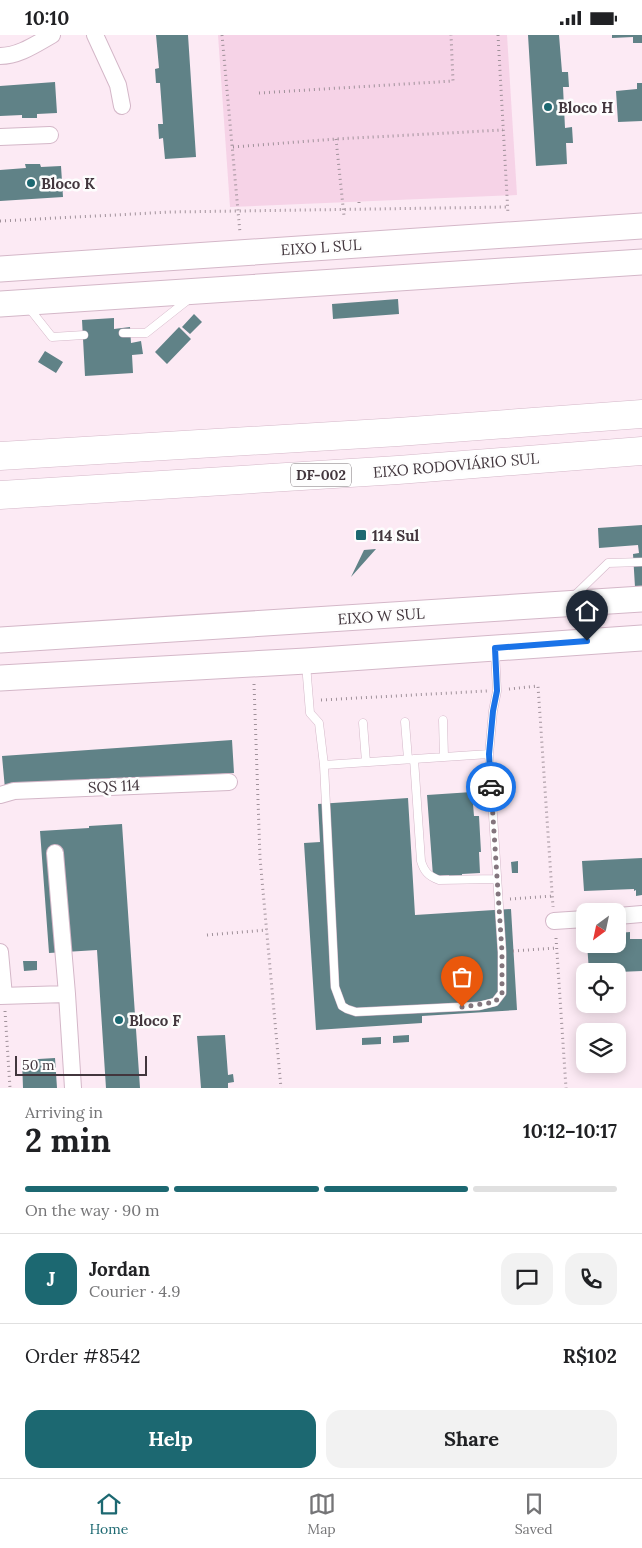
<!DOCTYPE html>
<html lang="en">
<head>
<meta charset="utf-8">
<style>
	body { margin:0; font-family:Lora,serif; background:#f2f2f2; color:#202124; height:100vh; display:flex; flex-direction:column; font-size:19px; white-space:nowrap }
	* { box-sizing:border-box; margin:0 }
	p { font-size:16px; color:#757577 }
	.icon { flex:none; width:28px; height:28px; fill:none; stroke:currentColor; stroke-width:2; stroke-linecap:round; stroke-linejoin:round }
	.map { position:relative; height:1053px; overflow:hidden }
	.panel { display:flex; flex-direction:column; background:#fff; flex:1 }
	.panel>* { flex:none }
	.needle { width:32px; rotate:213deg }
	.fabs { position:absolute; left:576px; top:868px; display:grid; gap:10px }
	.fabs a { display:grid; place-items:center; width:50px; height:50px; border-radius:10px; background:#fff; box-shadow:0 2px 12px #0003; font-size:25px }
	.scale { position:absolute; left:15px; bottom:12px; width:132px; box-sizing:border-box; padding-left:5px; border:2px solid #42363d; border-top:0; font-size:14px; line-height:18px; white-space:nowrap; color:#42363d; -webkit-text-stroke:4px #fdfdfd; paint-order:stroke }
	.pin { position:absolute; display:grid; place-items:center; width:42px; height:42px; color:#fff; margin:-51px -21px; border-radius:50% 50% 50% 0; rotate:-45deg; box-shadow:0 0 5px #0007 }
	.pin .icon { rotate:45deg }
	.courier { position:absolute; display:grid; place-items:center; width:50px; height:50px; margin:-25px; border:4px solid #1a73e8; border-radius:50%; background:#fff; color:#222; box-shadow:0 1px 6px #0007 }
	.overview em { font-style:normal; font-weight:700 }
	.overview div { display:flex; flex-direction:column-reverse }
	.overview { display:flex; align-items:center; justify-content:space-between; height:85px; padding:0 25px }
	h1 { font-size:32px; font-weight:700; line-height:38px }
	.bar { display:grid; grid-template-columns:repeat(4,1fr); gap:8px 5px; align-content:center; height:60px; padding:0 25px }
	.bar i { height:6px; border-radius:4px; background:#e0e0e0 }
	.bar .current { background:#1c6871 }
	.bar p { grid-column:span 4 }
	.line { display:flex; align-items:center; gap:12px; padding:0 25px; border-top:1px solid #e0e0e0 }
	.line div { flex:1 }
	.round { display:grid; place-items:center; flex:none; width:52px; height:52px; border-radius:15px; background:#f2f2f2 }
	.button { display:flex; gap:10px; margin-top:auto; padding:10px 25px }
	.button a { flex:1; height:58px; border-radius:15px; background:#1c6871; color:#fff; font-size:20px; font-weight:700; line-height:58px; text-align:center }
	.button a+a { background:#f2f2f2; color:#202124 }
	.status { display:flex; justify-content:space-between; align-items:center; height:35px; padding:0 25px; background:#fff; direction:ltr }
	.status svg { height:14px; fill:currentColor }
	.tabs { display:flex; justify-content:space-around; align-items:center; height:70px; border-top:1px solid #e0e0e0; background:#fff; font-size:14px; color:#757577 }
	.tabs a { display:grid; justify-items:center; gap:2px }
	.tabs .current { color:#1c6871 }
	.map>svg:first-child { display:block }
	.green { fill:#f6d3e7 }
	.building { fill:#608287 }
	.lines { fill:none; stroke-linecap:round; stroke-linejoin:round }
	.service-casing { stroke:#d4b7c8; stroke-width:9 }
	.minor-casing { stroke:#d4b7c8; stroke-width:18 }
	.primary-casing { stroke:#d4b7c8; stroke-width:27 }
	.trunk-casing { stroke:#d4b7c8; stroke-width:29 }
	.path { stroke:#a0919a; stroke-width:3; stroke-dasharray:1 4; stroke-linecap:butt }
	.service { stroke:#fff; stroke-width:8 }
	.minor { stroke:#fff; stroke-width:16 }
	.primary { stroke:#fff; stroke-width:25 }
	.trunk { stroke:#fff; stroke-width:28 }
	.done { stroke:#83757d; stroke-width:5; stroke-dasharray:0 9 }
	.route { stroke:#1a73e8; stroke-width:6 }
	.poi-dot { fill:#1c6871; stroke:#fdfdfd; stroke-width:2 }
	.labels { text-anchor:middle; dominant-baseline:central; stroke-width:5; stroke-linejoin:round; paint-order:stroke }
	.shield { fill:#fdfdfd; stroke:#7a7277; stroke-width:1 }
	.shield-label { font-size:14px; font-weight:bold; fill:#42363d }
	.poi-label { font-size:15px; font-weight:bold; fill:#42363d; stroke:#fdfdfd; text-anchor:start }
	.street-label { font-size:15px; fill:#42363d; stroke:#fdfdfd }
</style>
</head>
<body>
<div class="status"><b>10:10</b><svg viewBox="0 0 49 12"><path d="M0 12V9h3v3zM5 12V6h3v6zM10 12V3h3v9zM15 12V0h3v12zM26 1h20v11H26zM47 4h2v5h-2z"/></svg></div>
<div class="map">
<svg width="642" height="1053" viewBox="0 0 642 1053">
	<rect width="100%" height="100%" fill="#fceaf4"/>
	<path class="green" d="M218,0H507L517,160L230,172Z"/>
	<path class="building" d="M156,0H188L196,122L165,124L163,103L159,104L158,89H163L160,48H156L155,34L159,33Z
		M528,0H559L562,37H568L569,52H563L565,93L572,92L573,108H566L567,129L536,131Z
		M612,0H642V8H633V2L612,3Z
		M55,47L57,78L37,79V83H22V80L0,81V51Z
		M637,48H642V86L618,87L616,56L637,54Z
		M25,129H40L41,132L61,131L63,162L0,166V135L26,133Z
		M398,264L399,279L333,284L332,269Z
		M194,279L202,287L190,299L182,292Z
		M114,283V294L130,292L131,308L141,306L143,319L132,320L133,338L85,341L82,285Z
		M179,292L191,304L167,329L155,317Z
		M45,316L63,327L56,338L38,327Z
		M642,490V551L635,552L633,519L639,518L638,510L599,513L598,493Z
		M376,514L351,542L364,515Z
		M232,705L234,738L5,754L2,721Z
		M472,757L474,781H479L481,817H479L480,838L462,839V844L450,845L449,840L433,841L427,760Z
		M408,763L415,880L511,874L517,975L422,981V988L316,995L304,808L320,807L318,769Z
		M122,789L140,1053H106L97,915L49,918L40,796L89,793V791Z
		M642,823V860L636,861V855L634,856V854L584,856L582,826Z
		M518,826V838H512L511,827Z
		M630,897V904H642V936L618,937L589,936L587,909H618V898Z
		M23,926H37V935L24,936Z
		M225,1000L228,1040L233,1039L234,1047L228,1048V1053H201L197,1001Z
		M409,1000V1007L393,1008V1001Z
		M381,1002V1009L362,1010V1003Z
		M55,1023L57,1053H23L22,1025Z"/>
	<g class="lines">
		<defs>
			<path id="service" d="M29,273L52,302L84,300
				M123,298H146L189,264
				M573,562L608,528L642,527
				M306,629L310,678L319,688L324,730L335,952L342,971L347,974L356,977L479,971L495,967L502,958V917L489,719L493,676L497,656L495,617
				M443,685L444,722
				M405,687L408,724
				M363,688L366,727
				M414,724L421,826C424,836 428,841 439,845L497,844
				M324,730L489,719"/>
			<path id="minor" d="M95,0L118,50L122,71
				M0,21C19,21 36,9 52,0
				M0,102L50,100
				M0,760L14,756L229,747
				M618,881L642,879
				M554,886L585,884
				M0,917L4,961
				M67,959L73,1053
				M0,961L67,959L55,818"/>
			<path id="primary" d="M0,234L642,191
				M0,269L642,227
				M0,605L642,564
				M0,643L306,626L642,603"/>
			<path id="trunk" d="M0,421L398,397L642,379
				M0,460L398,435L642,416"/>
		</defs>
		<use href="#service" class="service-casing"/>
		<use href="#minor" class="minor-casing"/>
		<use href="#primary" class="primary-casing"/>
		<use href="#trunk" class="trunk-casing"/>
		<path class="path" d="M222,0L240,198
			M498,0L508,179
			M259,58L453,46L451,0
			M336,104L344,181
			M233,112L336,104L503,95
			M359,168V166
			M0,186L171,177L508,172
			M254,649L260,823L281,1053
			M509,654L538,651L553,872
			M321,665L487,656
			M510,864L553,861
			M207,900L267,895
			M556,903L566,1053
			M513,916L556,913
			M5,976L10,1053"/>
		<use href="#service" class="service"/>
		<use href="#minor" class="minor"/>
		<use href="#primary" class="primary"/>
		<use href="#trunk" class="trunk"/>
	</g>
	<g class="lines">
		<path class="done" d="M462,972L495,967L502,958V917L491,752"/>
		<path class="route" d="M491,752L489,719L493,676L497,656L495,613L587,606"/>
	</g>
	<g class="poi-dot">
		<circle cx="548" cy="72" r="5"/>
		<circle cx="31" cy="148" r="5"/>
		<rect x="355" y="494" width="12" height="12" rx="2.5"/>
		<circle cx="119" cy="985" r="5"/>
	</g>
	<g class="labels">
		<rect class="shield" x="291" y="428.5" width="60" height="23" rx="4"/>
		<g class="shield-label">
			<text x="321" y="440">DF-002</text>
		</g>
		<g class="poi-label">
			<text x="558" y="72">Bloco H</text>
			<text x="41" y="148">Bloco K</text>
			<text x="372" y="500">114 Sul</text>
			<text x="129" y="985">Bloco F</text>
		</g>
		<g class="street-label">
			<text transform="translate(321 212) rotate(-4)">EIXO L SUL</text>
			<text transform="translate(456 430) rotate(-5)">EIXO RODOVIÁRIO SUL</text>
			<text transform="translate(381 581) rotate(-4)">EIXO W SUL</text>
			<text transform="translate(114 751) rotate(-3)">SQS 114</text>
		</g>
	</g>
</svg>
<div class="fabs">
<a><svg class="needle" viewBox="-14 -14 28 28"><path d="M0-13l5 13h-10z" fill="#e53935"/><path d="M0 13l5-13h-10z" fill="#757577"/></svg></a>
<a><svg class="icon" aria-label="locate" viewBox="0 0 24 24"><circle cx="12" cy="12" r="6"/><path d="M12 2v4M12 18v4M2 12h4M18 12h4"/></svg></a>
<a><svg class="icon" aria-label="layers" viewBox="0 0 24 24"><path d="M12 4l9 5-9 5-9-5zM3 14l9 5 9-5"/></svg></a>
</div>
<div class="scale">50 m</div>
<div class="pin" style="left:462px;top:972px;background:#ea580c"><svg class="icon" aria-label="bag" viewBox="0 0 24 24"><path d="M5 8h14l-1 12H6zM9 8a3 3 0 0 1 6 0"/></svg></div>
<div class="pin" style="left:587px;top:606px;background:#1f2937"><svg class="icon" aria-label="home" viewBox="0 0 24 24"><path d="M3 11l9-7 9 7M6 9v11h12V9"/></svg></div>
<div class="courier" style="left:491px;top:752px"><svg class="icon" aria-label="car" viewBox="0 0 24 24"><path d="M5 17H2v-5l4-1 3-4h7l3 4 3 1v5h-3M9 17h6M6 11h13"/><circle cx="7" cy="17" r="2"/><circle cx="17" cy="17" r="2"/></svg></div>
</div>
<section class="panel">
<div class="overview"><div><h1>2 min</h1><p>Arriving in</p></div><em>10:12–10:17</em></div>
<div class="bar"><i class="current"></i><i class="current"></i><i class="current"></i><i></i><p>On the way · 90 m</p></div>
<div class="line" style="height:90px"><b class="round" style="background:#1c6871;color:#fff">J</b><div><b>Jordan</b><p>Courier · 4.9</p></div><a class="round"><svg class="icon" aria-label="chat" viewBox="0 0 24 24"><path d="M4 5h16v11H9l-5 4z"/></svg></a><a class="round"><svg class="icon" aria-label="phone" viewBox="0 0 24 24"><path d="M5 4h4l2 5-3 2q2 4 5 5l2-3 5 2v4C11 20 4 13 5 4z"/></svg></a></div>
<div class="line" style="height:65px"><div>Order #8542</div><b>R$102</b></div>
<div class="button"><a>Help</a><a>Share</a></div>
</section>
<nav class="tabs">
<a class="current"><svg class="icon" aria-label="home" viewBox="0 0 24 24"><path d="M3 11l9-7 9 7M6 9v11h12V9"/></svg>Home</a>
<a><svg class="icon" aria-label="map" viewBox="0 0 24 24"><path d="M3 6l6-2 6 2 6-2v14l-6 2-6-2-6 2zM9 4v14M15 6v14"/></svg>Map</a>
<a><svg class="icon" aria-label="saved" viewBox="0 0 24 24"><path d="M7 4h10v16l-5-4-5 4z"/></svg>Saved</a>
</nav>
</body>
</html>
